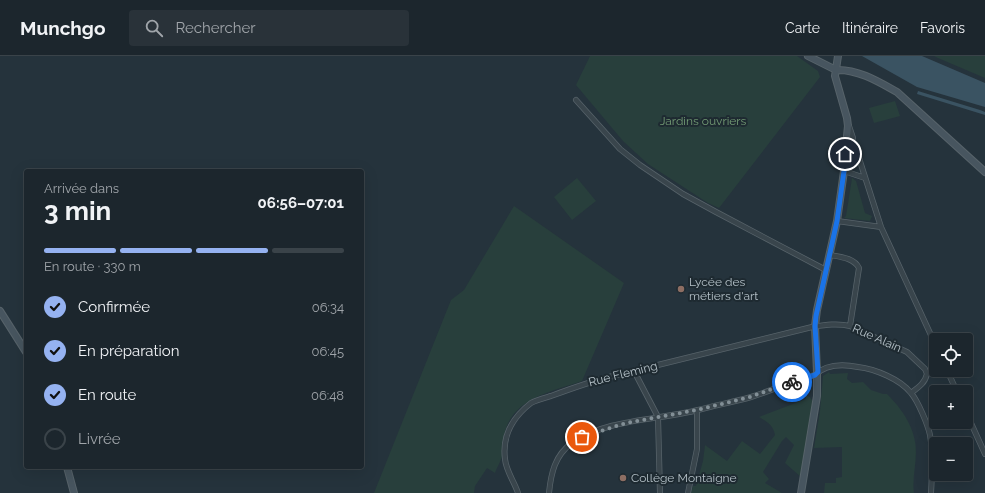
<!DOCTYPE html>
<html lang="fr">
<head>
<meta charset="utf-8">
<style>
	body { margin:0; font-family:Raleway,sans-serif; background:#293239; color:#f1f3f6; height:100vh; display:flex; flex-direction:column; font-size:15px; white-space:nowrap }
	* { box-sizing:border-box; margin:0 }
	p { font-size:13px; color:#a0a5aa }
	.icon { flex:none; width:22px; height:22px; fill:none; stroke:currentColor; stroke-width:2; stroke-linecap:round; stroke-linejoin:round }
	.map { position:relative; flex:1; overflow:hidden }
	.details { position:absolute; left:24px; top:113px; width:340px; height:300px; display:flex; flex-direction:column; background:#1c262d; border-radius:4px; box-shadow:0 4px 16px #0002,0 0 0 1px #3a4349 }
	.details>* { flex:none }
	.tools { position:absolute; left:929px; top:277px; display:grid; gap:8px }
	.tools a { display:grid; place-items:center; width:44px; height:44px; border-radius:4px; background:#1c262d; box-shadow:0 4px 16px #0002,0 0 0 1px #3a4349; font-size:20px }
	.pin { position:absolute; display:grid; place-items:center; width:34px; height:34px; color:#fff; margin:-17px; border:2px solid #fff; border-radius:50%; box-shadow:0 1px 4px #0007 }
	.courier { position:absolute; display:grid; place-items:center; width:40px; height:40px; margin:-20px; border:3px solid #1a73e8; border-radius:50%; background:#fff; color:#222; box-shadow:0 1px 5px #0007 }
	.summary em { font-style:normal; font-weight:700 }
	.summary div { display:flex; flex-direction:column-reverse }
	.summary { display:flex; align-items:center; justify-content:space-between; height:68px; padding:0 20px }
	h1 { font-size:26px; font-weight:700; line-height:30px }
	.bar { display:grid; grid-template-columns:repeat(4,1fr); gap:6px 4px; align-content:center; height:48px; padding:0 20px }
	.bar i { height:5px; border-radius:3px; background:#3a4349 }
	.bar .current { background:#95b2f1 }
	.bar p { grid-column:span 4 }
	ol { padding:0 20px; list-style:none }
	li { display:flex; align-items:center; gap:12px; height:44px }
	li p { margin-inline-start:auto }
	li .icon { padding:4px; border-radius:50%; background:#95b2f1; color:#111; stroke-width:4 }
	li:last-child { color:#a0a5aa }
	li i { width:22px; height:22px; border:2px solid #3a4349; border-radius:50% }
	header { display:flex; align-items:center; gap:24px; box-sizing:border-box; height:56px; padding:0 20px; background:#1c262d; border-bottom:1px solid #3a4349 }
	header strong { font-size:19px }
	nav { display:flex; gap:22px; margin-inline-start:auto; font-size:14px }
	.search { width:280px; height:36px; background:#293239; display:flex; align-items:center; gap:10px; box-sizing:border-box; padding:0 14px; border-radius:4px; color:#a0a5aa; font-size:15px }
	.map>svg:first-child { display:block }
	.green { fill:#283f3c }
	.water { fill:#3a5362 }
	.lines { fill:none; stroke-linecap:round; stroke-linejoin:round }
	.street-tunnel { stroke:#3a4851; stroke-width:4.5; stroke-dasharray:4.5 2; stroke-linecap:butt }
	.secondary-tunnel { stroke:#3a4851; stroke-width:6; stroke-dasharray:6 3; stroke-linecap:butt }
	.street-casing { stroke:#57636a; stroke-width:6 }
	.secondary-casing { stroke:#57636a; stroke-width:8 }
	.street { stroke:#39454c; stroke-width:4.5 }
	.secondary { stroke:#47555f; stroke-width:6 }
	.done { stroke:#828f96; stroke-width:4; stroke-dasharray:0 7.2 }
	.route { stroke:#1a73e8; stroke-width:5 }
	.education-dot { fill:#8d6e63; stroke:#1e2a31; stroke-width:1.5 }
	.labels { text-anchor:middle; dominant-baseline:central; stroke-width:4; stroke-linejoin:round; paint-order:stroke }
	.park-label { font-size:12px; fill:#749c75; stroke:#1e2a31 }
	.poi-label { font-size:12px; fill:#b4c0c7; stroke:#1e2a31; text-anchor:start }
	.street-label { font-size:12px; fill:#b4c0c7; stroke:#1e2a31 }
</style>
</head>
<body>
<header>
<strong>Munchgo</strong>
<div class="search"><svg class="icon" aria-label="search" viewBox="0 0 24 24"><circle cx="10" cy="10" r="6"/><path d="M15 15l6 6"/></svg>Rechercher</div>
<nav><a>Carte</a><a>Itinéraire</a><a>Favoris</a></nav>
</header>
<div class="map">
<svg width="985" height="437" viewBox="0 0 985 437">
	<rect width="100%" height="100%" fill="#25333c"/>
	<path class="green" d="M590,0H797L818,15L820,21L719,152L708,147L648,108L623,85L576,29Z
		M934,0H985V22L938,2Z
		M895,45L900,60L874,67L869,52Z
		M577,122L596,145L572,164L554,141Z
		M852,122L856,125L865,157L872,160L870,165L844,162L846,160Z
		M514,150L624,227L582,325C554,335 517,341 506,372C503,381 503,390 502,400C501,405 497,411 495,417L487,412L475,430L474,437H374L451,244L464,234Z
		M829,316L830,318L848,317L847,323L852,327L863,326L871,334L883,338H887C903,354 916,373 916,396C916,409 912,424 914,437H824L825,427H836V422L842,421V391L814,392L820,355L823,320Z
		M805,339L810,341L813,346L801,421L785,407L794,389L786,381L782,385L763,416L769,423L765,427L782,437H691L693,430H696L703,405L705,389L727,405L742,385L760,398L775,379C773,369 767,366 759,361L806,343Z"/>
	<path class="water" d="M862,0H922L985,27V51L917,31Z
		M918,35L980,54L985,56V59L917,38Z"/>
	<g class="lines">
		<path class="street-tunnel" d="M853,82L858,99"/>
		<path class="secondary-tunnel" d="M845,98L847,80"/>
		<defs>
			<path id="street" d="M576,44L620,93L640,109L683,138L716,156L824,213L827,212
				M849,70L853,82
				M858,99L881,171L936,290
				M844,115L865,122
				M837,165L881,171
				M830,199C841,201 854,202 859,212L850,270
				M947,314L957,336
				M634,315L658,361L660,437
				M966,356L985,398
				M518,437C514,425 506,415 505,403C502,380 513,361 531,347C536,344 544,342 551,340C570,333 589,326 609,321L812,271C825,269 837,267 850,270L907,296L925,313L927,318C925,327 919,331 911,337
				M549,437C551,417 555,399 572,387C606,363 659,364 698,354C716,349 734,346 751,341C773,334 793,325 815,319C826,308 843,308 858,311C875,313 900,323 911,337C918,345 928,369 930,379C933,395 932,420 931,437
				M688,437L697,393V354"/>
			<path id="secondary" d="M808,0L836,14
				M838,0L835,20L847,62L848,70L847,80
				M836,14C858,13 879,26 897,36L985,116
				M0,255L26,296
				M67,411L74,437
				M801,437L817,340V316L815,270L817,254L837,165L844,115L845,98"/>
		</defs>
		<use href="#street" class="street-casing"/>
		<use href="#secondary" class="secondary-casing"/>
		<use href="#street" class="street"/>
		<use href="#secondary" class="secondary"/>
	</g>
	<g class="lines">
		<path class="done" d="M582,381L626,367L697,354L750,341L792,326"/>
		<path class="route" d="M792,326L815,319L818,316L815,270L816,260L837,165L844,115L845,98"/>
	</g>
	<g class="education-dot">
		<circle cx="681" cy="233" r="4"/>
		<circle cx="623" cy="422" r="4"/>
	</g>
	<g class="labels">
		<g class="park-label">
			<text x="703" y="65">Jardins ouvriers</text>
		</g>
		<g class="poi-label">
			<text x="689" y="226">Lycée des<tspan x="689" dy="14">métiers d'art</tspan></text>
			<text x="631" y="422">Collège Montaigne</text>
		</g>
		<g class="street-label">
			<text transform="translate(877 282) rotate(24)">Rue Alain</text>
			<text transform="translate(623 318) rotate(-14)">Rue Fleming</text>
		</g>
	</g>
</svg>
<div class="tools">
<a><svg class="icon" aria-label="locate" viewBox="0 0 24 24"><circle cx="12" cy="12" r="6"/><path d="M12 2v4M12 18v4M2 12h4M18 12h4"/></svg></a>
<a>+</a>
<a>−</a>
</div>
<div class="pin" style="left:582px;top:381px;background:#ea580c"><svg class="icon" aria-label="bag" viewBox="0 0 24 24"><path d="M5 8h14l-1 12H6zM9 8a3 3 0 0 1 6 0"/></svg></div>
<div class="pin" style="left:845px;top:98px;background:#1f2937"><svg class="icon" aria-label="home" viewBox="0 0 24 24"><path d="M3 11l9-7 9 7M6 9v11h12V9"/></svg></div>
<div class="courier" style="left:792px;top:326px"><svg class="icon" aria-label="bike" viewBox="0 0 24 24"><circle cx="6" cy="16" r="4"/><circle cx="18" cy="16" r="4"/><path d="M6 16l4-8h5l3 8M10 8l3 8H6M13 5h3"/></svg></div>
<section class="details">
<div class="summary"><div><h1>3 min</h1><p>Arrivée dans</p></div><em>06:56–07:01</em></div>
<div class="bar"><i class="current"></i><i class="current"></i><i class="current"></i><i></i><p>En route · 330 m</p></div>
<ol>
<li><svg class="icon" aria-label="check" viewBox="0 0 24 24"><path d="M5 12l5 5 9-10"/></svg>Confirmée<p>06:34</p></li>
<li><svg class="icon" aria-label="check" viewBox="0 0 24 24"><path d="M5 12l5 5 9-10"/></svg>En préparation<p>06:45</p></li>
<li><svg class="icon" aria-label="check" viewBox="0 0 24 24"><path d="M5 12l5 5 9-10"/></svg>En route<p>06:48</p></li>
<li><i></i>Livrée</li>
</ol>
</section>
</div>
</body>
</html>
